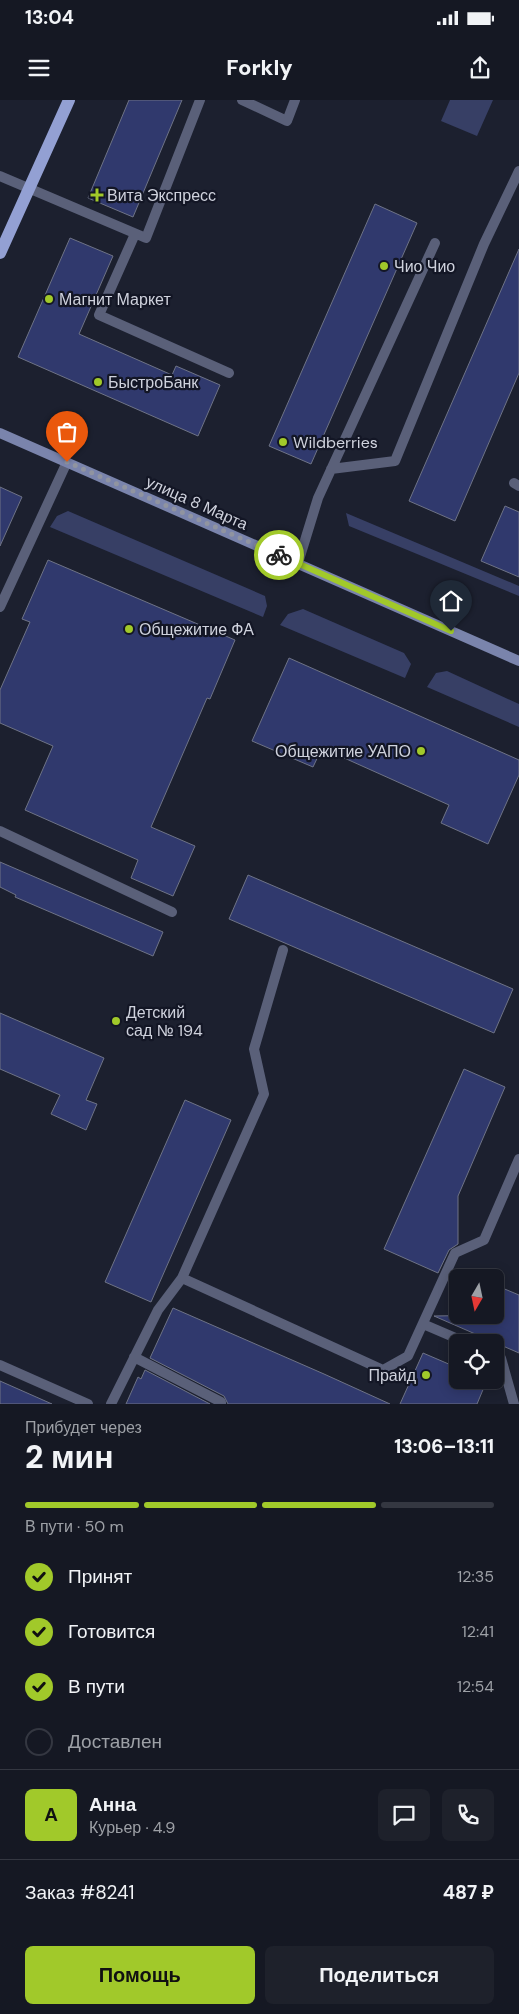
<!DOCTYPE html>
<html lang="ru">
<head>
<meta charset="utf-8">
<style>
	body { margin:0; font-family:"DM Sans",sans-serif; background:#1e212b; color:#f1f3f6; height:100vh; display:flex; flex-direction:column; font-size:19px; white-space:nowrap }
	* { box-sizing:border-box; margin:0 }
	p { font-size:16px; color:#9da0a6 }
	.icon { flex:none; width:28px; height:28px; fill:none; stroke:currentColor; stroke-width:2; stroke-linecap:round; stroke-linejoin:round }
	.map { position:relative; height:1304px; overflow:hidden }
	.drawer { display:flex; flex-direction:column; background:#151823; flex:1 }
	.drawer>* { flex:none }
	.needle { width:32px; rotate:189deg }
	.controls { position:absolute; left:449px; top:1169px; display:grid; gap:10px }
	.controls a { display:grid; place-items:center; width:55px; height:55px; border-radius:8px; background:#151823; box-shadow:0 2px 12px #0003,0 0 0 1px #343741; font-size:25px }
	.pin { position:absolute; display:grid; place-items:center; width:42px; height:42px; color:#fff; margin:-51px -21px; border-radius:50% 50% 50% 0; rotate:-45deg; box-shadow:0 0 5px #0007 }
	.pin .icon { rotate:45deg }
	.courier { position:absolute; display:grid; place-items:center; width:50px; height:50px; margin:-25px; border:4px solid #a1c92a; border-radius:50%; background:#fff; color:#222; box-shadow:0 1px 6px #0007 }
	.overview em { font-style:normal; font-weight:800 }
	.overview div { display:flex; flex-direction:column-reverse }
	.overview { display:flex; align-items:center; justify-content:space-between; height:85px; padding:0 25px }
	h1 { font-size:32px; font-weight:800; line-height:38px }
	.bar { display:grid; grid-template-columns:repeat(4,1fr); gap:8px 5px; align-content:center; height:60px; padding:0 25px }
	.bar i { height:6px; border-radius:4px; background:#343741 }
	.bar .current { background:#a1c92a }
	.bar p { grid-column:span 4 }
	.line { display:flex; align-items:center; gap:12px; padding:0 25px; border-top:1px solid #343741 }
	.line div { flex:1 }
	.round { display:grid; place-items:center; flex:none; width:52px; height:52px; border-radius:8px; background:#1e212b }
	ol { padding:0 25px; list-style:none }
	li { display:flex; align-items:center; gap:15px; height:55px }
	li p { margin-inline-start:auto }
	li .icon { padding:5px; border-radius:50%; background:#a1c92a; color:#111; stroke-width:4 }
	li:last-child { color:#9da0a6 }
	li i { width:28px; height:28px; border:2px solid #343741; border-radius:50% }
	.action { display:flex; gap:10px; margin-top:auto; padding:10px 25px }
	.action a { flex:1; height:58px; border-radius:8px; background:#a1c92a; color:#111; font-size:20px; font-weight:800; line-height:58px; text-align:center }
	.action a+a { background:#1e212b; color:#f1f3f6 }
	.status { display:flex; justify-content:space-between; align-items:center; height:35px; padding:0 25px; background:#151823; direction:ltr }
	.status svg { height:14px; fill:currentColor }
	header { display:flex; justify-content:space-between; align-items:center; height:65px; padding:0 25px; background:#151823; font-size:22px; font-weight:800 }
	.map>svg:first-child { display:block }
	.green { fill:#373f65 }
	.building { fill:#30396d; stroke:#6e7386 }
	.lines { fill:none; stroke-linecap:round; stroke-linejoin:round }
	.service { stroke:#5a6079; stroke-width:10 }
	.secondary { stroke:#7a84ac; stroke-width:10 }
	.primary { stroke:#93a0d3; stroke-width:12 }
	.done { stroke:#9094a0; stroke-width:5; stroke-dasharray:0 9 }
	.route { stroke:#a1c92a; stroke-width:6 }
	.poi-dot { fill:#a1c92a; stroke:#131625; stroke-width:2 }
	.labels { text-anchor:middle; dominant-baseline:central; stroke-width:4.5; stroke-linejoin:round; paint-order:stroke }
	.poi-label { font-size:16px; fill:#cfd2dd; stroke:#131625; text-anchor:start }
	.street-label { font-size:16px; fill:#cfd2dd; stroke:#131625 }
</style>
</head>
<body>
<div class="status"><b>13:04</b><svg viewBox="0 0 49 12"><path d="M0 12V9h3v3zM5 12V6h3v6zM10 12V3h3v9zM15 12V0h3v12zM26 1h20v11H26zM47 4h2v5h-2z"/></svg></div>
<header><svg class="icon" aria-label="menu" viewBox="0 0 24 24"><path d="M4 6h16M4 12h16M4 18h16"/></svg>Forkly<svg class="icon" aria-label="share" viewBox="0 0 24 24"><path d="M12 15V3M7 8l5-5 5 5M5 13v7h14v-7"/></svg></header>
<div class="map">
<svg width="519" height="1304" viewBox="0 0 519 1304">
	<rect width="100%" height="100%" fill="#1c202f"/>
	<path class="green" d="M450,0H493L477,36L441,21Z
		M68,411L265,496L267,506L263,517L50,427L57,416Z
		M346,413L519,486V496L349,426Z
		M303,509L404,553L411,564L405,578L280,525L288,514Z
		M447,571L519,604V627L427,587L436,573Z"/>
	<path class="building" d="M129,0H182L133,117L88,98Z
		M375,104L417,123L311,364L269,346Z
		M70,138L113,156L79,234L172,275L176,266L220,285L198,336L18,257Z
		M519,149V273L455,421L409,401Z
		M0,387L22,397L0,446Z
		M505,406L519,412V477L481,461Z
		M48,460L235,540L210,599L207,598L151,727L195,746L173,796L131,778L138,760L25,710L53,646L0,623V590L30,522L22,519Z
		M289,558L519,660V675L488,744L441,723L449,705L322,648L313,667L252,641Z
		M0,762L163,832L153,856L15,797L16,795L0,787Z
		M248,775L513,889L494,933L229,819Z
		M0,913L104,958L86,1000L97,1004L86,1030L51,1014L60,995L0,969Z
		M464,969L505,987L458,1096V1144L449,1150L438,1173L384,1149Z
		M185,1000L231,1020L151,1202L105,1182Z
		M495,1185L519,1195V1253L434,1216L495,1215Z
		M173,1208L324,1274L390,1304H228L224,1296L150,1258Z
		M423,1253L458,1268V1280H487L477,1304H400Z
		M145,1270L210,1304H126L138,1277L141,1279Z
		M0,1281L52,1304H0Z"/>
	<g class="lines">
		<path class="service" d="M242,0L287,21L295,0
			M0,76L146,138L200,0
			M135,134L99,215L229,273
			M331,369L395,361L484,144L519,71
			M514,383L519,386
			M298,463L318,398L435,143
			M0,507L67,362
			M0,731L172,812
			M182,1178L383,1270L408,1256L455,1153L484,1140L519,1059
			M423,1224L465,1242
			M495,1255L501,1258L514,1304
			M134,1257L221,1302V1304
			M0,1265L88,1304
			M111,1304L158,1210L182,1178L264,994L254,949L283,850"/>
		<path class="secondary" d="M0,333L519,561"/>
		<path class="primary" d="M0,153L69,0"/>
	</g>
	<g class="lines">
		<path class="done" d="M67,362L279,455"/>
		<path class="route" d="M279,455L451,531"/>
	</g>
	<g class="poi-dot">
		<path d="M94.5 87.5h5v5h5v5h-5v5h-5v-5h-5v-5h5z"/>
		<circle cx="384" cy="166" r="5"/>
		<circle cx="49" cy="199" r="5"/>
		<circle cx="98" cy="282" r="5"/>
		<circle cx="283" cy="342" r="5"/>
		<circle cx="129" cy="529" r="5"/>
		<circle cx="421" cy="651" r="5"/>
		<circle cx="116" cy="921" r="5"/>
		<circle cx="426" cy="1275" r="5"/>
	</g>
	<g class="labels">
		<g class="poi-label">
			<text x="107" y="95">Вита Экспресс</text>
			<text x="394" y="166">Чио Чио</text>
			<text x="59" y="199">Магнит Маркет</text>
			<text x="108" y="282">БыстроБанк</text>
			<text x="293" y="342">Wildberries</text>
			<text x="139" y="529">Общежитие ФА</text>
			<text x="411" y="651" text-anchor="end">Общежитие УАПО</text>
			<text x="126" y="912">Детский<tspan x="126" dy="18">сад № 194</tspan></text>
			<text x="416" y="1275" text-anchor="end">Прайд</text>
		</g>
		<g class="street-label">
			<text transform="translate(197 403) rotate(24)">улица 8 Марта</text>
		</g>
	</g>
</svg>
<div class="controls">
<a><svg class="needle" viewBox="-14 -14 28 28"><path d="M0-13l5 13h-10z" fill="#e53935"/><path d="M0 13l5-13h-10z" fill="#9da0a6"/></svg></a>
<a><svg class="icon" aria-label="locate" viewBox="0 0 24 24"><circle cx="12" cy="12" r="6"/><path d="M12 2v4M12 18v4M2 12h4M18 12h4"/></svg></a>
</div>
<div class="pin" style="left:67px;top:362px;background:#ea580c"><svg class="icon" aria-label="bag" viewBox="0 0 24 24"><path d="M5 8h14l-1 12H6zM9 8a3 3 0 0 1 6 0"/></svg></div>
<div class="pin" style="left:451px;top:531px;background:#1f2937"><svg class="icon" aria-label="home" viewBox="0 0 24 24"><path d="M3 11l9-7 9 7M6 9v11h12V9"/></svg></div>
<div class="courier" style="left:279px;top:455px"><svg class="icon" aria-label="bike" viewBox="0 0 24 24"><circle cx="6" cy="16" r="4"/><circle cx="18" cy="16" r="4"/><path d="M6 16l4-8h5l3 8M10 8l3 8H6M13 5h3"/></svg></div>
</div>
<section class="drawer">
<div class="overview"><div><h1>2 мин</h1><p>Прибудет через</p></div><em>13:06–13:11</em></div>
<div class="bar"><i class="current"></i><i class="current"></i><i class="current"></i><i></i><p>В пути · 50 m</p></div>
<ol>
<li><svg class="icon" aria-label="check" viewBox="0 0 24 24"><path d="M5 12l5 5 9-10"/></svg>Принят<p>12:35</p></li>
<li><svg class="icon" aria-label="check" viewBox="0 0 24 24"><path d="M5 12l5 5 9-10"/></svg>Готовится<p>12:41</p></li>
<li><svg class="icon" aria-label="check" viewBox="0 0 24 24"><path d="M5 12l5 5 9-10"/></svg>В пути<p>12:54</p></li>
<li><i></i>Доставлен</li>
</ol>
<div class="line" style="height:90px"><b class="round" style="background:#a1c92a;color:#111">А</b><div><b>Анна</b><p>Курьер · 4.9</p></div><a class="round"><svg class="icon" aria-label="chat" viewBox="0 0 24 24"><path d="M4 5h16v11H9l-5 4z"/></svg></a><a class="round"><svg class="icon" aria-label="phone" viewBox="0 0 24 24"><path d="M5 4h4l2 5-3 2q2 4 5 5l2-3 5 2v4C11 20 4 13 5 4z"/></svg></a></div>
<div class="line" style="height:65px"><div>Заказ #8241</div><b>487 ₽</b></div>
<div class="action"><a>Помощь</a><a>Поделиться</a></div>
</section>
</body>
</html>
